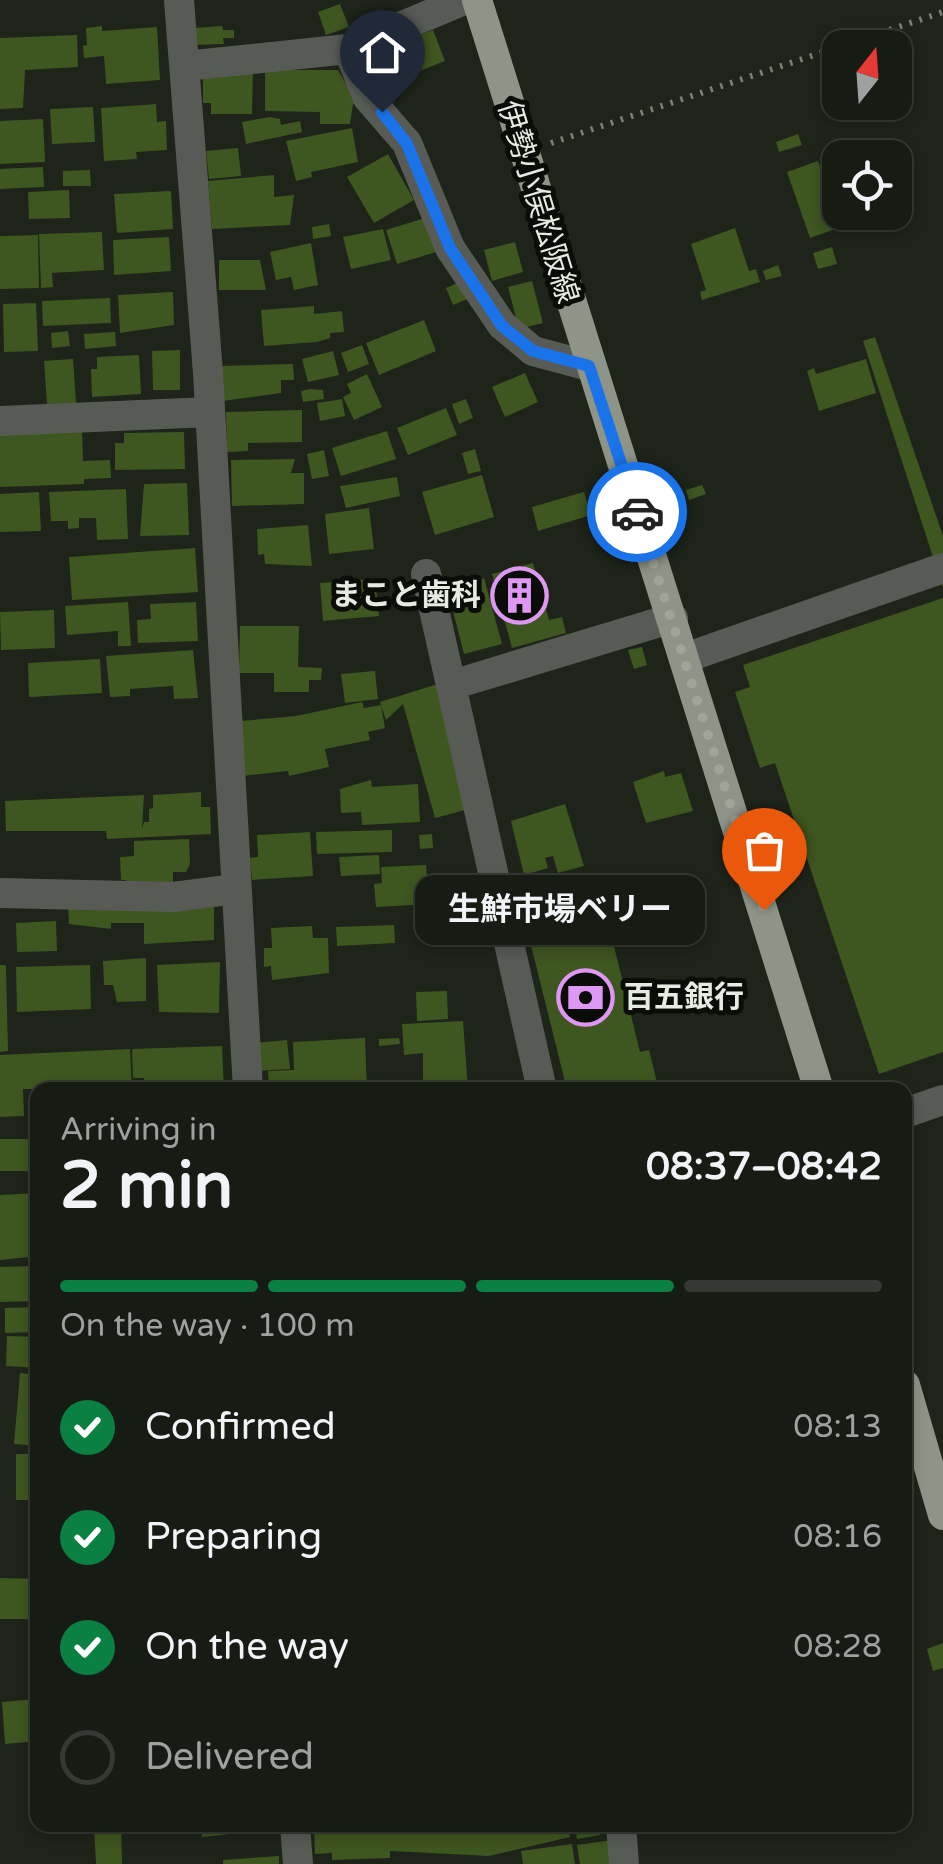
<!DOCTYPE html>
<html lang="en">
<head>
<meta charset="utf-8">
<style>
	body { margin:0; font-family:"Varela Round","Noto Sans JP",sans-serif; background:#232821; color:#f1f3f6; height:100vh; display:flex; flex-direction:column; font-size:38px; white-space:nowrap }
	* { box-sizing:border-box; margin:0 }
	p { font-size:32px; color:#9ea1a0 }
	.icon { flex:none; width:55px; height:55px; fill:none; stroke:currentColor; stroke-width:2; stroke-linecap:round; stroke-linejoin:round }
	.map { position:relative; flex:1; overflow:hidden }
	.panel { position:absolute; left:30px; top:1082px; width:882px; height:750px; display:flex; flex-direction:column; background:#161b13; border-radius:20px; box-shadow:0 5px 15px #0003,0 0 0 2px #353933 }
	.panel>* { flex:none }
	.needle { width:65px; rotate:17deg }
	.fabs { position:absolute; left:822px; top:30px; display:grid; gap:20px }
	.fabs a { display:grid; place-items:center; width:90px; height:90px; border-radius:20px; background:#161b13; box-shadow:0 5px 15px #0003,0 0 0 2px #353933; font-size:50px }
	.pin { position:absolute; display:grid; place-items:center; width:85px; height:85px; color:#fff; margin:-102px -42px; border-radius:50% 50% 50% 0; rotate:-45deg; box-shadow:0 0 10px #0007 }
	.pin .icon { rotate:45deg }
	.courier { position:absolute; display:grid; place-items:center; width:100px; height:100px; margin:-50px; border:8px solid #1a73e8; border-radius:50%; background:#fff; color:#222; box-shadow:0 2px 12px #0007 }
	.bubble { position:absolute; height:70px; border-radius:20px; background:#161b13; box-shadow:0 5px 15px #0003,0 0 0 2px #353933; font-size:32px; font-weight:700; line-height:70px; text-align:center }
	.headline em { font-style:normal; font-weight:700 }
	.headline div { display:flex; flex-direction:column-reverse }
	.headline { display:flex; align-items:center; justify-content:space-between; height:170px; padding:0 30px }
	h1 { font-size:65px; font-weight:700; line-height:75px }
	.bar { display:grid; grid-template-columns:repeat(4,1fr); gap:15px 10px; align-content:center; height:120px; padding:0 30px }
	.bar i { height:12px; border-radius:8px; background:#353933 }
	.bar .on { background:#0b8043 }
	.bar p { grid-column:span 4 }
	ol { padding:0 30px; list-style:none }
	li { display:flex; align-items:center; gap:30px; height:110px }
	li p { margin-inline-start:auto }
	li .icon { padding:10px; border-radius:50%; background:#0b8043; color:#fff; stroke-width:4 }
	li:last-child { color:#9ea1a0 }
	li i { width:55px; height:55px; border:5px solid #353933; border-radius:50% }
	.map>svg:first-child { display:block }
	.building { fill:#3e5620 }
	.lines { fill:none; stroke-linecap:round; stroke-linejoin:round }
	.path { stroke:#7c8177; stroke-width:6; stroke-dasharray:2.5 8; stroke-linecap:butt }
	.minor { stroke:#585b55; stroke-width:30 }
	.major { stroke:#8e9488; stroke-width:30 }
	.done { stroke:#a0a59c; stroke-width:10; stroke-dasharray:0 18 }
	.route { stroke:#1a73e8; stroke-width:12 }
	.labels { text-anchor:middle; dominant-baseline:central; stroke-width:10; stroke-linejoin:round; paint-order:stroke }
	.street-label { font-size:30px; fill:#e6eae2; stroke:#0a0c07 }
	.poi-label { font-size:30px; font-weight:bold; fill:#e6eae2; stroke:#0a0c07; text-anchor:end }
</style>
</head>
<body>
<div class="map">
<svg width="943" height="1864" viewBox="0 0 943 1864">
	<rect width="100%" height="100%" fill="#1e2419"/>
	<path class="building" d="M340,4L349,27L326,35L318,12Z
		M102,26V31L157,27L160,80L106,84L104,56L84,58L83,46L87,45L86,28Z
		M222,26L223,30H234V38H223L224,44L194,45L193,28Z
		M433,30L445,61L401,78L389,47Z
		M77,35L78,67L25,70L23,108L0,109V38Z
		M203,67L253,68L252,114H211V103H203Z
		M265,70H338L358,104H353L350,124H320V112L265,111Z
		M156,104L157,122L166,121L167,150L136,152L137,159L104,161L101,108Z
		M93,107L95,142L52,144L50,109Z
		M270,117L280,119L281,125L300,121L302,132L246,144L242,122Z
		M43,119L45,162L0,164V121Z
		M352,128L358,162L311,172L312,177L296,181L286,141Z
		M798,134L802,145L779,152L776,142Z
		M238,148L241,176L209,179L206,151Z
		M388,154L414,200L374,223L347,177Z
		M818,161L841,227L810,238L787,172Z
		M43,167L44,187L0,189V169Z
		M90,170L91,186H63V171Z
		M274,175V197L294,195L290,225L212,229L208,181Z
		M69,190L70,218L29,219L28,192Z
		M171,191L173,229L117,233L114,194Z
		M425,218L436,252L397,264L386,230Z
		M329,224L331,236L313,239L312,227Z
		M735,228L749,271L756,269L760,282L702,300L700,292L706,290L691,244Z
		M383,229L391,260L351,269L343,237Z
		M102,232L104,270L52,273L53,287L41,288L39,234Z
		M38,235L39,288L0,289V236Z
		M169,237L171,271L114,275L113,240Z
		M515,242L523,272L492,281L484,250Z
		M311,243L318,285L294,290L291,277L276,280L270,252Z
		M832,247L837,264L818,269L813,253Z
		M219,260H260L266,290H219Z
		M778,265L782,276L766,280L763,271Z
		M464,280L472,297L453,305L446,288Z
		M532,281L543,323L519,329L508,287Z
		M173,292L174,325L120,333L118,295Z
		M110,298L111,323L43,326L42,301Z
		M36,303L38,351L4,352L3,304Z
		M314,306V314L342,311L344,332L330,333V338L317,342L264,346L261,310Z
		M424,320L436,351L379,375L366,343Z
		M68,331L70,346L52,348L51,333Z
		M115,332L116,346L85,349L84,334Z
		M875,337L943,536V588L863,341Z
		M362,345L369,364L348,372L341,353Z
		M180,350V390H153L152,351Z
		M333,351L339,375L308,382L302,359Z
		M139,355L141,394L92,397L91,369H97V357Z
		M73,359L76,403L47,405L44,361Z
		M866,359L876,393L819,411L807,371L814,368L816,374Z
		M293,364L294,380H281V393L223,401L222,366Z
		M525,373L538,402L505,417L492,387Z
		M367,374L382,407L354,420L343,397L351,393L347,384Z
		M310,389L323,390L324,399L303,402L301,391Z
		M342,399L345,416L320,421L317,403Z
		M466,399L473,418L459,424L452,404Z
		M446,408L457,435L408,455L397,428Z
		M302,410V442L248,443V451L227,452L226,412Z
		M82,428L83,461L110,460L111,478L84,479V484L0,487V431Z
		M387,431L396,459L341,476L332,448Z
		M184,432L185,469L115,470V443H124V433Z
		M475,449L481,471L468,474L462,453Z
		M324,450L329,476L312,479L307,454Z
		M295,459L291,473H304V504L232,506L231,460Z
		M482,475L494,517L435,535L422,492Z
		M397,477L400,496L346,508L340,486Z
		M187,483L189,535L140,536L144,484Z
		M702,485L706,494L689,500L686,490Z
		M126,489L128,539L97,540L96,518H79V528L68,529V521H51L49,492Z
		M39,492L41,531L0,532V494Z
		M584,492L591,515L538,531L532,507Z
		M369,508L374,549L329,554L325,514Z
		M308,525L312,566L265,564L264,554L258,555L257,529Z
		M195,548L198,592L72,600L69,557Z
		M533,563L549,620L562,617L566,633L512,648L492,574Z
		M484,578L502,644L464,654L447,588Z
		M375,579L379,616L323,621L320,583Z
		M943,598V1052L879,1074L775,763L760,768L735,692L750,687L743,665Z
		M128,602L131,646H118V631L67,635L65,606Z
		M196,602L198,641L138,643L137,620L151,619L150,604Z
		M54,610L55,648L1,650L0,612Z
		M240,626H299L298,667L322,668L321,680H309V692H274V673H239Z
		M642,647L647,665L634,669L628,650Z
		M193,650L198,698L174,699L173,686L130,689V696L110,697L106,656Z
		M100,659L102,693L29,697L28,663Z
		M375,671L378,699L345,703L341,674Z
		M438,684L469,809L435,818L403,704L386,720L380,702Z
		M362,702L364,708L381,705L385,728L368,732L370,740L325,749L329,767L289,776L288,771L242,776L241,721L296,716Z
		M664,771L665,777L681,773L693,811L646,823L633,782Z
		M371,780L372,787L418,784L420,822L362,825L361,812L341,813L340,789Z
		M201,792V807H210L211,834L107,839L106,831H6L5,801L144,795L142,829L144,822H149V809L153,808V795Z
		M565,804L584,866L558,873L553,856L545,858L548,868L524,875L511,821Z
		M392,830V852L317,854L316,832Z
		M310,832L313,876L252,880L250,858L258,857L257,835Z
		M432,834L433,848L420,849L419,835Z
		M189,839L190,864L186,872H173V882L126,885V880H121L120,857L134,856V841Z
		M379,855L380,874L341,876L339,857Z
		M426,865L429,904L376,907L374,884L382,883L381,867Z
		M214,903V940L144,944V923H111V929L69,924L68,904Z
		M56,921L57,951L17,952L16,923Z
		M394,925L395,943L337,946L336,927Z
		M312,926L313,938H328L329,973L272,980L271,966L264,967V948H272L271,928Z
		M580,929L584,945L612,938L640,1052L649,1050L659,1090H567L530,941Z
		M146,958V1001L117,1002L113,985H104L103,961Z
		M220,962L219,1013L159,1012L157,965Z
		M0,965H6L8,1051L0,1052Z
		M90,965L91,1009L17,1012L16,967Z
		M447,991L448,1019L417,1021L416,992Z
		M463,1021L468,1090H433V1080H423V1053L404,1055L402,1024Z
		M365,1038L367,1090H269L268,1071L294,1070L293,1042Z
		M399,1038L400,1044L379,1046V1039Z
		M287,1040L290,1069L257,1071L254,1043Z
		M222,1046L224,1090H144V1078H133L132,1049Z
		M130,1049L132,1090L23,1089L24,1116L0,1117V1055Z
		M0,1139H28L29,1171H0Z
		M37,1193L38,1256L0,1260V1195Z
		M38,1266V1301L0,1302V1267Z
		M38,1307V1332L5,1333V1308Z
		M7,1336L38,1337V1368L6,1366Z
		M20,1373L38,1375V1446L14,1444Z
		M16,1454H38V1500H16Z
		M0,1578L38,1579V1619H0Z
		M909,1605L914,1621L907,1623L911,1637L905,1639V1606Z
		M943,1643V1668L933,1671L927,1649Z
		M38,1699V1741L5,1744L2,1702Z
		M94,1825H121L122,1864H96Z
		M202,1825H273L274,1829L202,1837Z
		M314,1825H567L570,1837L489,1856L390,1851V1858L332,1860V1853L315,1854Z
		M598,1825L600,1835L577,1839L575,1826Z
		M612,1840L615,1864H580L577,1845Z
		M572,1844L575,1864H523L521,1851Z
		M279,1856V1864H223V1860Z"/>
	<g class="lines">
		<path class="path" d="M551,143L943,12"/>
		<path class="minor" d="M179,0L208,373L248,1090
			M348,49L368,98L407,143L450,248L502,325L533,351L589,366
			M185,66L348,49L464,0
			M0,421L210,412
			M426,574L542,1090
			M688,657L943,568
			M452,685L673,618
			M0,893L173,897L236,889
			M905,1113L943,1100
			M295,1825L298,1864
			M621,1825L624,1864"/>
		<path class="major" d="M477,0C588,364 708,726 819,1090
			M905,1385L943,1515"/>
	</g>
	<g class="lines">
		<path class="done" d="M637,512L764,910"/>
		<path class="route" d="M382,112L407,144L450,248L502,326L533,351L589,366L637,512"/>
	</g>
	<defs>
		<symbol id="building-ring" viewBox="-11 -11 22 22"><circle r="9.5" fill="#0a0c07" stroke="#de98f3" stroke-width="1.5"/><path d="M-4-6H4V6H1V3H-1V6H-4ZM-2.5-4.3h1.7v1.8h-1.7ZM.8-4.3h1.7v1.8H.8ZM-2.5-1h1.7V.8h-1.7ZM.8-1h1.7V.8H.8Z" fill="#de98f3"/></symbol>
		<symbol id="bank-ring" viewBox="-11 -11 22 22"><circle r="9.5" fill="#0a0c07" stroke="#de98f3" stroke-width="1.5"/><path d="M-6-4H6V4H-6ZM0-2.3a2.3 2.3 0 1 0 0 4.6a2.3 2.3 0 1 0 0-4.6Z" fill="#de98f3"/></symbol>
	</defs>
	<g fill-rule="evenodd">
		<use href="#building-ring" x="488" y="564" width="63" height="63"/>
		<use href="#bank-ring" x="554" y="966" width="63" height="63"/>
	</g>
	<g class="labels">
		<g class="street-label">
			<text transform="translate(538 202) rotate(73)">伊勢小俣松阪線</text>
		</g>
		<g class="poi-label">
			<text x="481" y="595">まこと歯科</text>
			<text x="624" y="997" text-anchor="start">百五銀行</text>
		</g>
	</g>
</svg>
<div class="fabs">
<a><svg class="needle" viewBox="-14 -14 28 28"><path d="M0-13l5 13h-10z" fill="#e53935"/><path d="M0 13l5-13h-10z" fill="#9ea1a0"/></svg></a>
<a><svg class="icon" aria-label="locate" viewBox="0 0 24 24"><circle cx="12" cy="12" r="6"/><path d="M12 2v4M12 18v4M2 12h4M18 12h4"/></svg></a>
</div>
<div class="pin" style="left:764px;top:910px;background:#ea580c"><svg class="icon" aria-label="bag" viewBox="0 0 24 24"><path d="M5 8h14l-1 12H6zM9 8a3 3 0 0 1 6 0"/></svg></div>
<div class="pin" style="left:382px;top:112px;background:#1f2937"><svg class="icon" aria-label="home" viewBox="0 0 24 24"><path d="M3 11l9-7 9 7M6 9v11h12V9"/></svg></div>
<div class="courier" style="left:637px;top:512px"><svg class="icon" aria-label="car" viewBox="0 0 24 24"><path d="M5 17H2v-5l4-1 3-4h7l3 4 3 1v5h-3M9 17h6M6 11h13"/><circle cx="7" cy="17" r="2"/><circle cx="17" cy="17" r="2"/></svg></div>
<div class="bubble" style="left:415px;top:875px;width:290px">生鮮市場ベリー</div>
<section class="panel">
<div class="headline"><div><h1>2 min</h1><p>Arriving in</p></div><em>08:37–08:42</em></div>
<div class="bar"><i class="on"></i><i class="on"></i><i class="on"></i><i></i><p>On the way · 100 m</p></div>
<ol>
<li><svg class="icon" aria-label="check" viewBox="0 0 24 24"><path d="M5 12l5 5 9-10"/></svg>Confirmed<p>08:13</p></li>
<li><svg class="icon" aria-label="check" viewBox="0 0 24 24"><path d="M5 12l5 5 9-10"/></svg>Preparing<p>08:16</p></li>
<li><svg class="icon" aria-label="check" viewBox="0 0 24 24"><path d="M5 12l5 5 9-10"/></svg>On the way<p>08:28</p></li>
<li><i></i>Delivered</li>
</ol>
</section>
</div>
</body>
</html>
